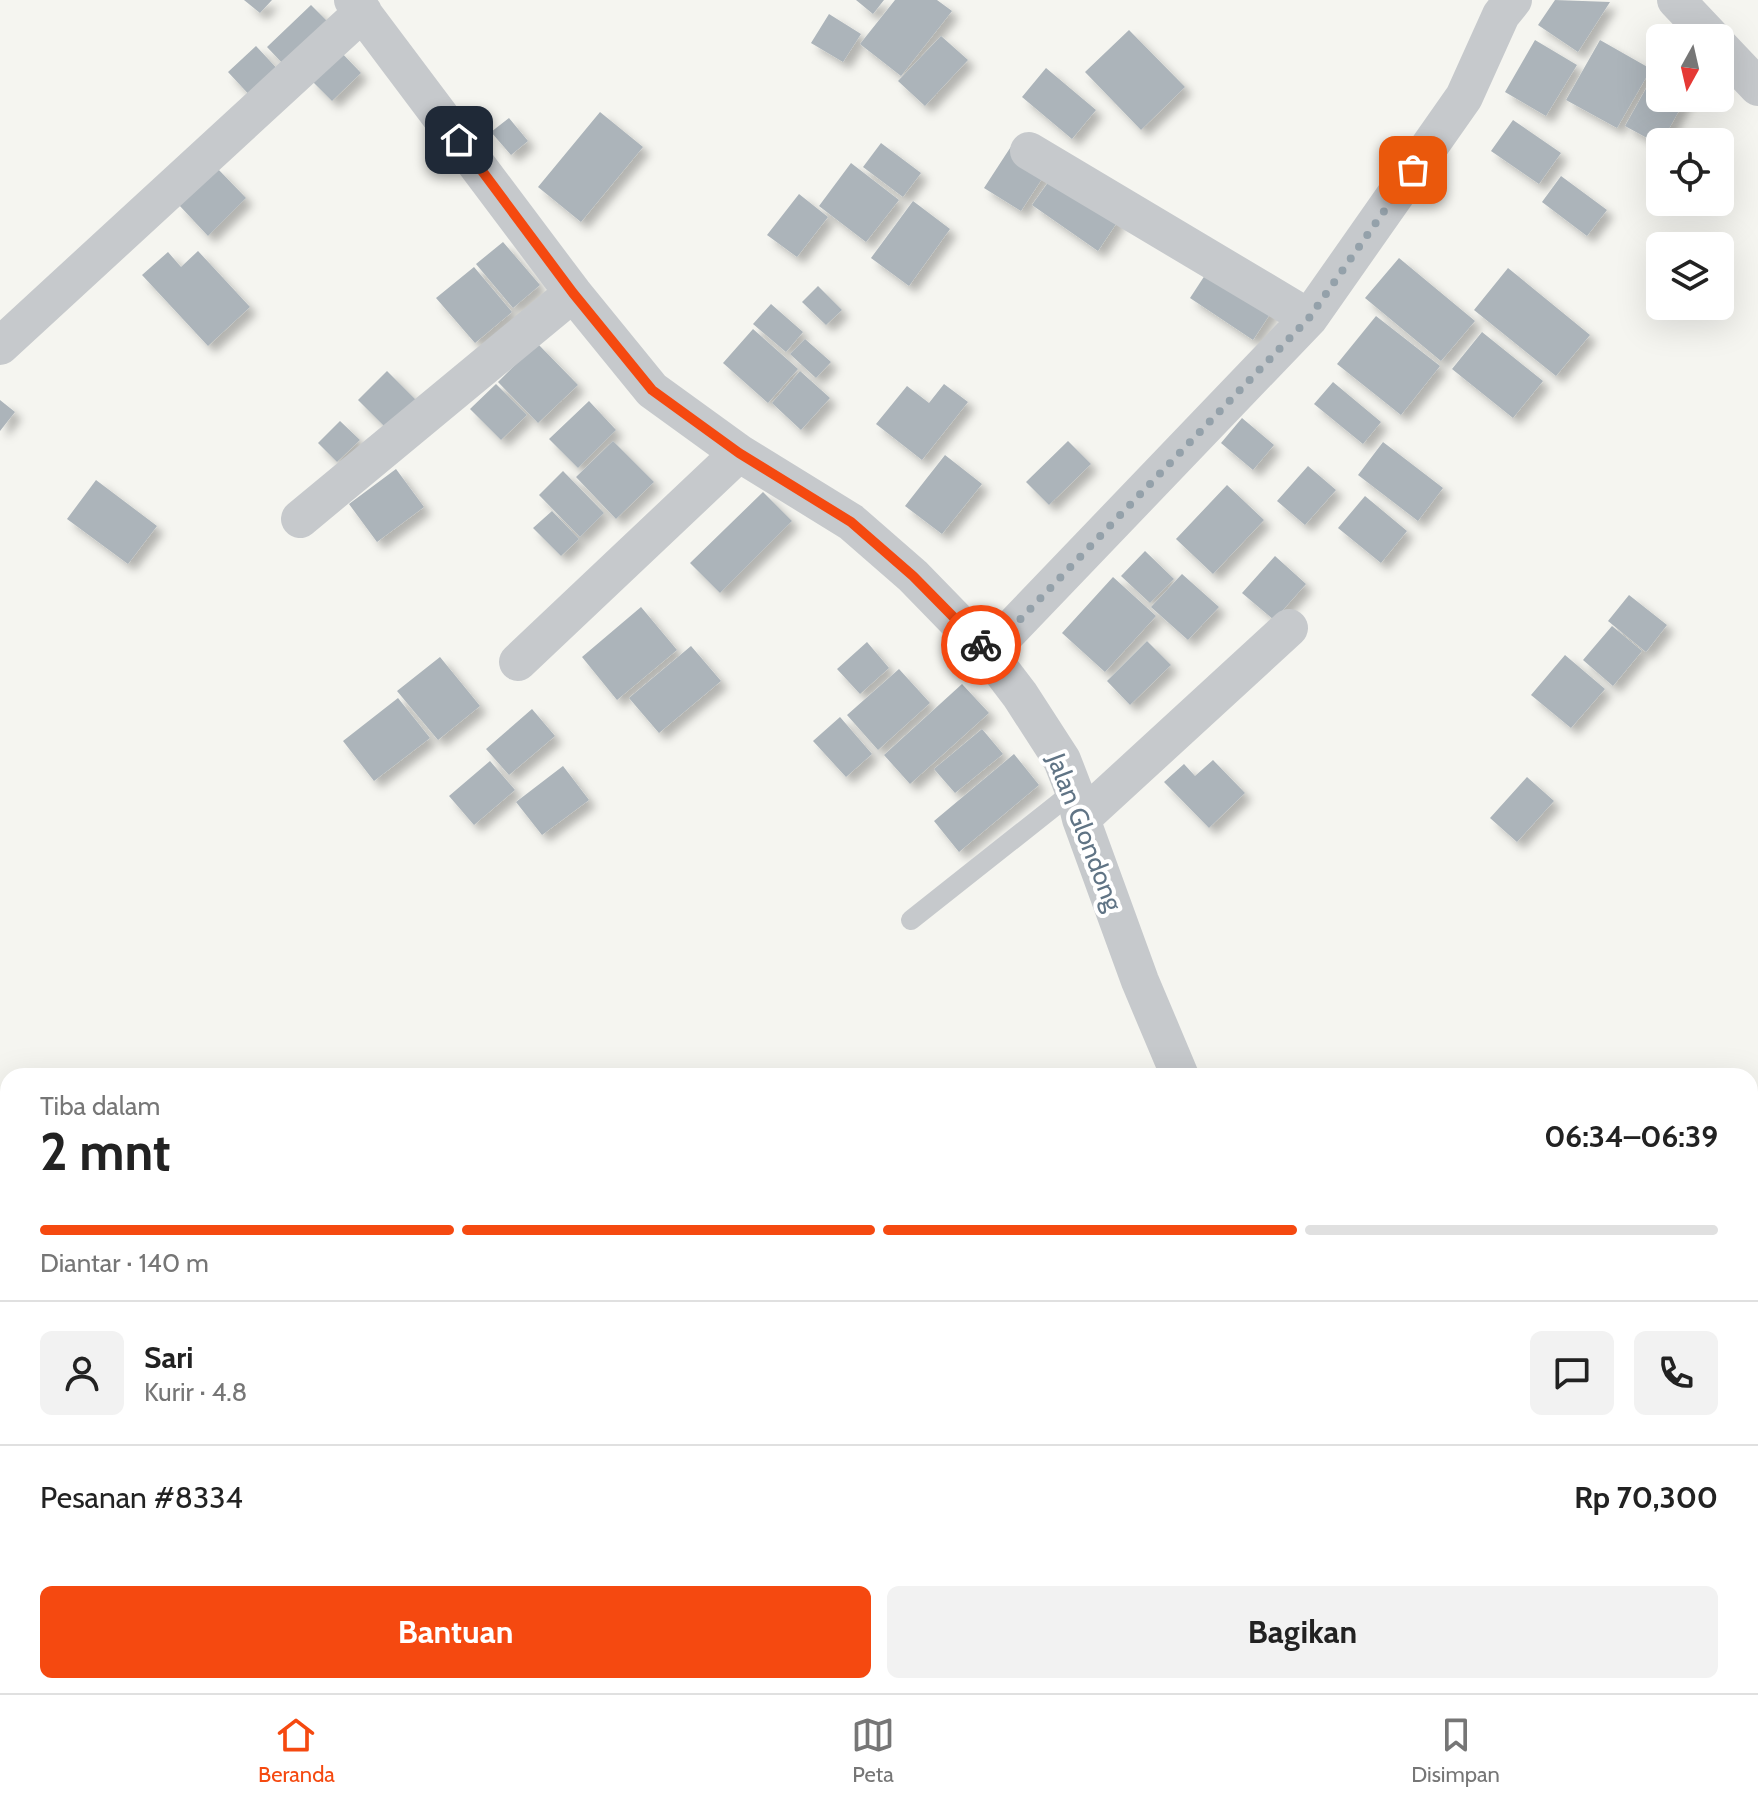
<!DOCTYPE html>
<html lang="id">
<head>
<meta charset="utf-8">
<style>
	body { margin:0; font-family:Cabin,sans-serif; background:#f2f2f2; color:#222; height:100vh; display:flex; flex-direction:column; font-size:30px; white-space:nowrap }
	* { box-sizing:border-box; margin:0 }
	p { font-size:26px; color:#767676 }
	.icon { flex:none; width:44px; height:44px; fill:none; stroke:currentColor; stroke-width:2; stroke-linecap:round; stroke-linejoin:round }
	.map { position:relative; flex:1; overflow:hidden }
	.panel { position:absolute; left:0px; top:1068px; width:1758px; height:626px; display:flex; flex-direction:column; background:#fff; border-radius:24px 24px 0 0; box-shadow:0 8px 32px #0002 }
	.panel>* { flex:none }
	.needle { width:52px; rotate:188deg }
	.controls { position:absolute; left:1646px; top:24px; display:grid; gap:16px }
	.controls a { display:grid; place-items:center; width:88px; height:88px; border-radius:12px; background:#fff; box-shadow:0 8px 32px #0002; font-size:40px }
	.pin { position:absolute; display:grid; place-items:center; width:68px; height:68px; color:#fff; margin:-34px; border-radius:16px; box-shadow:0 4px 12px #0006 }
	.courier { position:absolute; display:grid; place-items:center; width:80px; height:80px; margin:-40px; border:6px solid #f54910; border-radius:50%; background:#fff; color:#222; box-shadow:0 2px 10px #0007 }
	.headline em { font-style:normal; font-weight:700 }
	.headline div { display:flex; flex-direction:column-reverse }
	.headline { display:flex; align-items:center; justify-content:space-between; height:136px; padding:0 40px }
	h1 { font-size:52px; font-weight:700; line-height:60px }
	.bar { display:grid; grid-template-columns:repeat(4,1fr); gap:12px 8px; align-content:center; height:96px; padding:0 40px }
	.bar i { height:10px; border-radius:6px; background:#e0e0e0 }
	.bar .active { background:#f54910 }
	.bar p { grid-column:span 4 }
	.line { display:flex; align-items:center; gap:20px; padding:0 40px; border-top:2px solid #e0e0e0 }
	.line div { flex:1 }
	.round { display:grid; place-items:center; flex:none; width:84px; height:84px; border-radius:12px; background:#f2f2f2 }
	.primary-button { display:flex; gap:16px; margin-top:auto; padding:16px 40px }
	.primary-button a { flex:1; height:92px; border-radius:12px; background:#f54910; color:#fff; font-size:32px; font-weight:700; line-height:92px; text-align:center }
	.primary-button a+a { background:#f2f2f2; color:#222 }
	.tab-bar { display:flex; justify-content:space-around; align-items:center; height:112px; border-top:2px solid #e0e0e0; background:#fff; font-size:22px; color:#767676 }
	.tab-bar a { display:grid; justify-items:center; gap:4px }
	.tab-bar .active { color:#f54910 }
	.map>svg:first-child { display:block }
	.building { fill:#acb4ba; filter:url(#shadow) }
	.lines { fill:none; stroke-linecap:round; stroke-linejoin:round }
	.service { stroke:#c6c9cc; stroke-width:20 }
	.minor { stroke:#c6c9cc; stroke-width:38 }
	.done { stroke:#94a1aa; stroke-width:8; stroke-dasharray:0 14.4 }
	.route { stroke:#f54910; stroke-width:10 }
	.labels { text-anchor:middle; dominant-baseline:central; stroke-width:8; stroke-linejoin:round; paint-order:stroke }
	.street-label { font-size:26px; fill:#607485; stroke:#fff }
</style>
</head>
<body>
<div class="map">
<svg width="1758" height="1693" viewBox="0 0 1758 1693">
	<defs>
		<filter id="shadow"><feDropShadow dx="7" dy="7" stdDeviation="4" flood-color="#0004"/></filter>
	</defs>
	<rect width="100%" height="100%" fill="#f5f5f0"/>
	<path class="building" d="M244,0H272L260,13Z
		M856,0H884L873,14Z
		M895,0H937L952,11L901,76L860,44Z
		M1555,0L1610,2L1578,52L1538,25Z
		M311,5L330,24L285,66L267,47Z
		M829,14L861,34L843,62L811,43Z
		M1129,30L1185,87L1141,130L1085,72Z
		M941,36L968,60L925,106L898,81Z
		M1535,40L1577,65L1546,116L1505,92Z
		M1600,40L1651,69L1617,128L1566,100Z
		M256,46L283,75L255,101L228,72Z
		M339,50L361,73L332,101L310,79Z
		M1046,68L1096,110L1072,139L1022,97Z
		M1657,69L1660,71V98H1686L1660,145L1625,126Z
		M600,112L643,147L581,222L538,187Z
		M509,118L528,141L511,155L491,132Z
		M1513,120L1561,153L1539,184L1491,151Z
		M881,143L921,173L903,197L863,167Z
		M1012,145L1049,168L1021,211L984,188Z
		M851,163L899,200L866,242L819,206Z
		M217,168L246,198L208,236L179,205Z
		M1054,174L1120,218L1098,251L1032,205Z
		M1561,176L1607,210L1587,236L1542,202Z
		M799,194L828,217L797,257L767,235Z
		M913,201L950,229L909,286L871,258Z
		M503,242L540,285L513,308L476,264Z
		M198,251L250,307L208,346L142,275L168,252L181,267Z
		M1399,258L1475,321L1441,361L1365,298Z
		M1211,266L1274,308L1253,340L1190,298Z
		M474,267L512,312L475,343L436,298Z
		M1508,268L1590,335L1556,376L1474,310Z
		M818,286L842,310L826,325L802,302Z
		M771,304L803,332L786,352L753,324Z
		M1376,316L1440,366L1401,415L1337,364Z
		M753,329L798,369L768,403L723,363Z
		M1482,332L1543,381L1513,418L1452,369Z
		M805,339L831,362L816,378L790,354Z
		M537,343L578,385L538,423L498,382Z
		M387,371L422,406L393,435L358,400Z
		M800,371L830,398L801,430L772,403Z
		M1333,382L1381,422L1363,444L1314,404Z
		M496,384L527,415L501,440L470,409Z
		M944,384L968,402L922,460L876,424L907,386L929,403Z
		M0,400L15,412L0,431Z
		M589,401L616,430L578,468L549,439Z
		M1242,418L1274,445L1253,470L1221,443Z
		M340,421L360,440L337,462L318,443Z
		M613,441L654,482L616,519L576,477Z
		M1068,441L1091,464L1049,505L1026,482Z
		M1383,442L1443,488L1418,521L1358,475Z
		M945,455L982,484L942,534L905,506Z
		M1308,466L1336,490L1305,525L1277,501Z
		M396,469L424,507L377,542L349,504Z
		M563,471L604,513L580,537L539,495Z
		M96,480L157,526L128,564L67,519Z
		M1227,485L1264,520L1213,574L1176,539Z
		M763,492L792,521L720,593L690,563Z
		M1365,496L1407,531L1381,563L1338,528Z
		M552,511L579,539L561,556L533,528Z
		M1145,551L1174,579L1150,603L1121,576Z
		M1275,556L1306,584L1274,620L1242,593Z
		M1182,574L1219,607L1188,640L1151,607Z
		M1113,577L1156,616L1105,672L1062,633Z
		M1629,595L1667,625L1646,652L1608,621Z
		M641,607L677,650L617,700L582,657Z
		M1612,626L1642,651L1613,686L1583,660Z
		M1147,641L1171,665L1130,705L1107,681Z
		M867,642L889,668L860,694L837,669Z
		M691,646L721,681L659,733L629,698Z
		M1565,655L1605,689L1571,728L1531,695Z
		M440,657L480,706L438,740L397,691Z
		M899,669L930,703L878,750L847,715Z
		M962,684L989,713L910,784L884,755Z
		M398,698L430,738L374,781L343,741Z
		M532,709L555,736L509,775L486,749Z
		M840,717L872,754L846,777L813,741Z
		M982,729L1003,754L955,793L934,769Z
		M1014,754L1039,785L959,852L934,821Z
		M1213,760L1245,793L1209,828L1164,782L1184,764L1195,776Z
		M490,761L515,790L474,825L449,796Z
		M563,766L589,800L542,835L516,802Z
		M1527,777L1554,801L1517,842L1490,818Z
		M1758,1403V1445L1750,1456V1413Z
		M1756,1470L1758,1471V1517L1750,1511V1477Z"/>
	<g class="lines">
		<path class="service" d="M911,920L1074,791"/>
		<path class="minor" d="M353,0L573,293L652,390L739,453L851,522L913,576L988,653L1020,695L1062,760L1074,791L1081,819L1140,981L1180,1076
			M1676,0L1712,38
			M1720,47L1758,87
			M1029,151L1309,318
			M0,346L363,12
			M300,519L573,293
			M988,653L1309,318L1464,97L1501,15L1513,0
			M518,662L739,453
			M1081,819L1289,628
			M0,1500L8,1507
			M1750,1654L1758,1646
			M213,1686L221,1693
			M1678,1686C1693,1691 1702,1693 1717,1686"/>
	</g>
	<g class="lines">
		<path class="done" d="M981,645L988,653L1309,318L1413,170"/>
		<path class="route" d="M459,140L573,293L652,390L739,453L851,522L913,576L981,645"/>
	</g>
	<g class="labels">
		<g class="street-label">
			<text transform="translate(1085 832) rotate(69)">Jalan Glondong</text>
		</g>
	</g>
</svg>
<div class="controls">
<a><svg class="needle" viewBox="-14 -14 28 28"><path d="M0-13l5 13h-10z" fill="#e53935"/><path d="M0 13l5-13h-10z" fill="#767676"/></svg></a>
<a><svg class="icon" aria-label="locate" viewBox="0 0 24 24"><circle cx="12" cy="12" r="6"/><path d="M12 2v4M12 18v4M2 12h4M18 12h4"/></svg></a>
<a><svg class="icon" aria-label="layers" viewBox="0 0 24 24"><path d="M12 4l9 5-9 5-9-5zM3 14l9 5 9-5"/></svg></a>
</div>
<div class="pin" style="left:1413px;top:170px;background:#ea580c"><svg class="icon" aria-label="bag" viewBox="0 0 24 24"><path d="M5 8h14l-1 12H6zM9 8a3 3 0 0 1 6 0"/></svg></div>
<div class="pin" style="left:459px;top:140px;background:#1f2937"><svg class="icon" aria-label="home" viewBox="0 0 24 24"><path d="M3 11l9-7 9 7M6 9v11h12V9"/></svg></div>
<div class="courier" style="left:981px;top:645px"><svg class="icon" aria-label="bike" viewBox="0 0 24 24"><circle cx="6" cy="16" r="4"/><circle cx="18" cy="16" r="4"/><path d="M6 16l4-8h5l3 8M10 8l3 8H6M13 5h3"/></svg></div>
<section class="panel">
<div class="headline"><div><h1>2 mnt</h1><p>Tiba dalam</p></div><em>06:34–06:39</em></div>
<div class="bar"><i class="active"></i><i class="active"></i><i class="active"></i><i></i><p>Diantar · 140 m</p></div>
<div class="line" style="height:144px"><a class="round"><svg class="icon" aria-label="person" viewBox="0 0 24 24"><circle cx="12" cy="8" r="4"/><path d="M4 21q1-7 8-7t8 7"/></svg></a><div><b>Sari</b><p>Kurir · 4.8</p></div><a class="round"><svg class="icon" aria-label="chat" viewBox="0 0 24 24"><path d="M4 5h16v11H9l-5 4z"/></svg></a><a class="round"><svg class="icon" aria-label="phone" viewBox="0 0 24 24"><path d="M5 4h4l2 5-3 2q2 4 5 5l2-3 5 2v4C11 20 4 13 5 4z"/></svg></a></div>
<div class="line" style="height:104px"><div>Pesanan #8334</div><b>Rp 70,300</b></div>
<div class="primary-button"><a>Bantuan</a><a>Bagikan</a></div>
</section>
</div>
<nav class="tab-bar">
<a class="active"><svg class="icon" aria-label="home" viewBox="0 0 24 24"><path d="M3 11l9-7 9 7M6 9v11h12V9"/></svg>Beranda</a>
<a><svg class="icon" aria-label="map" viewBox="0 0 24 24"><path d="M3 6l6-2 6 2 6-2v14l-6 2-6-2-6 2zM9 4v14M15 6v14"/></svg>Peta</a>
<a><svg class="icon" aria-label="saved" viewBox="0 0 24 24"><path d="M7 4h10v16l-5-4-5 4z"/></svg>Disimpan</a>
</nav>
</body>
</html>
